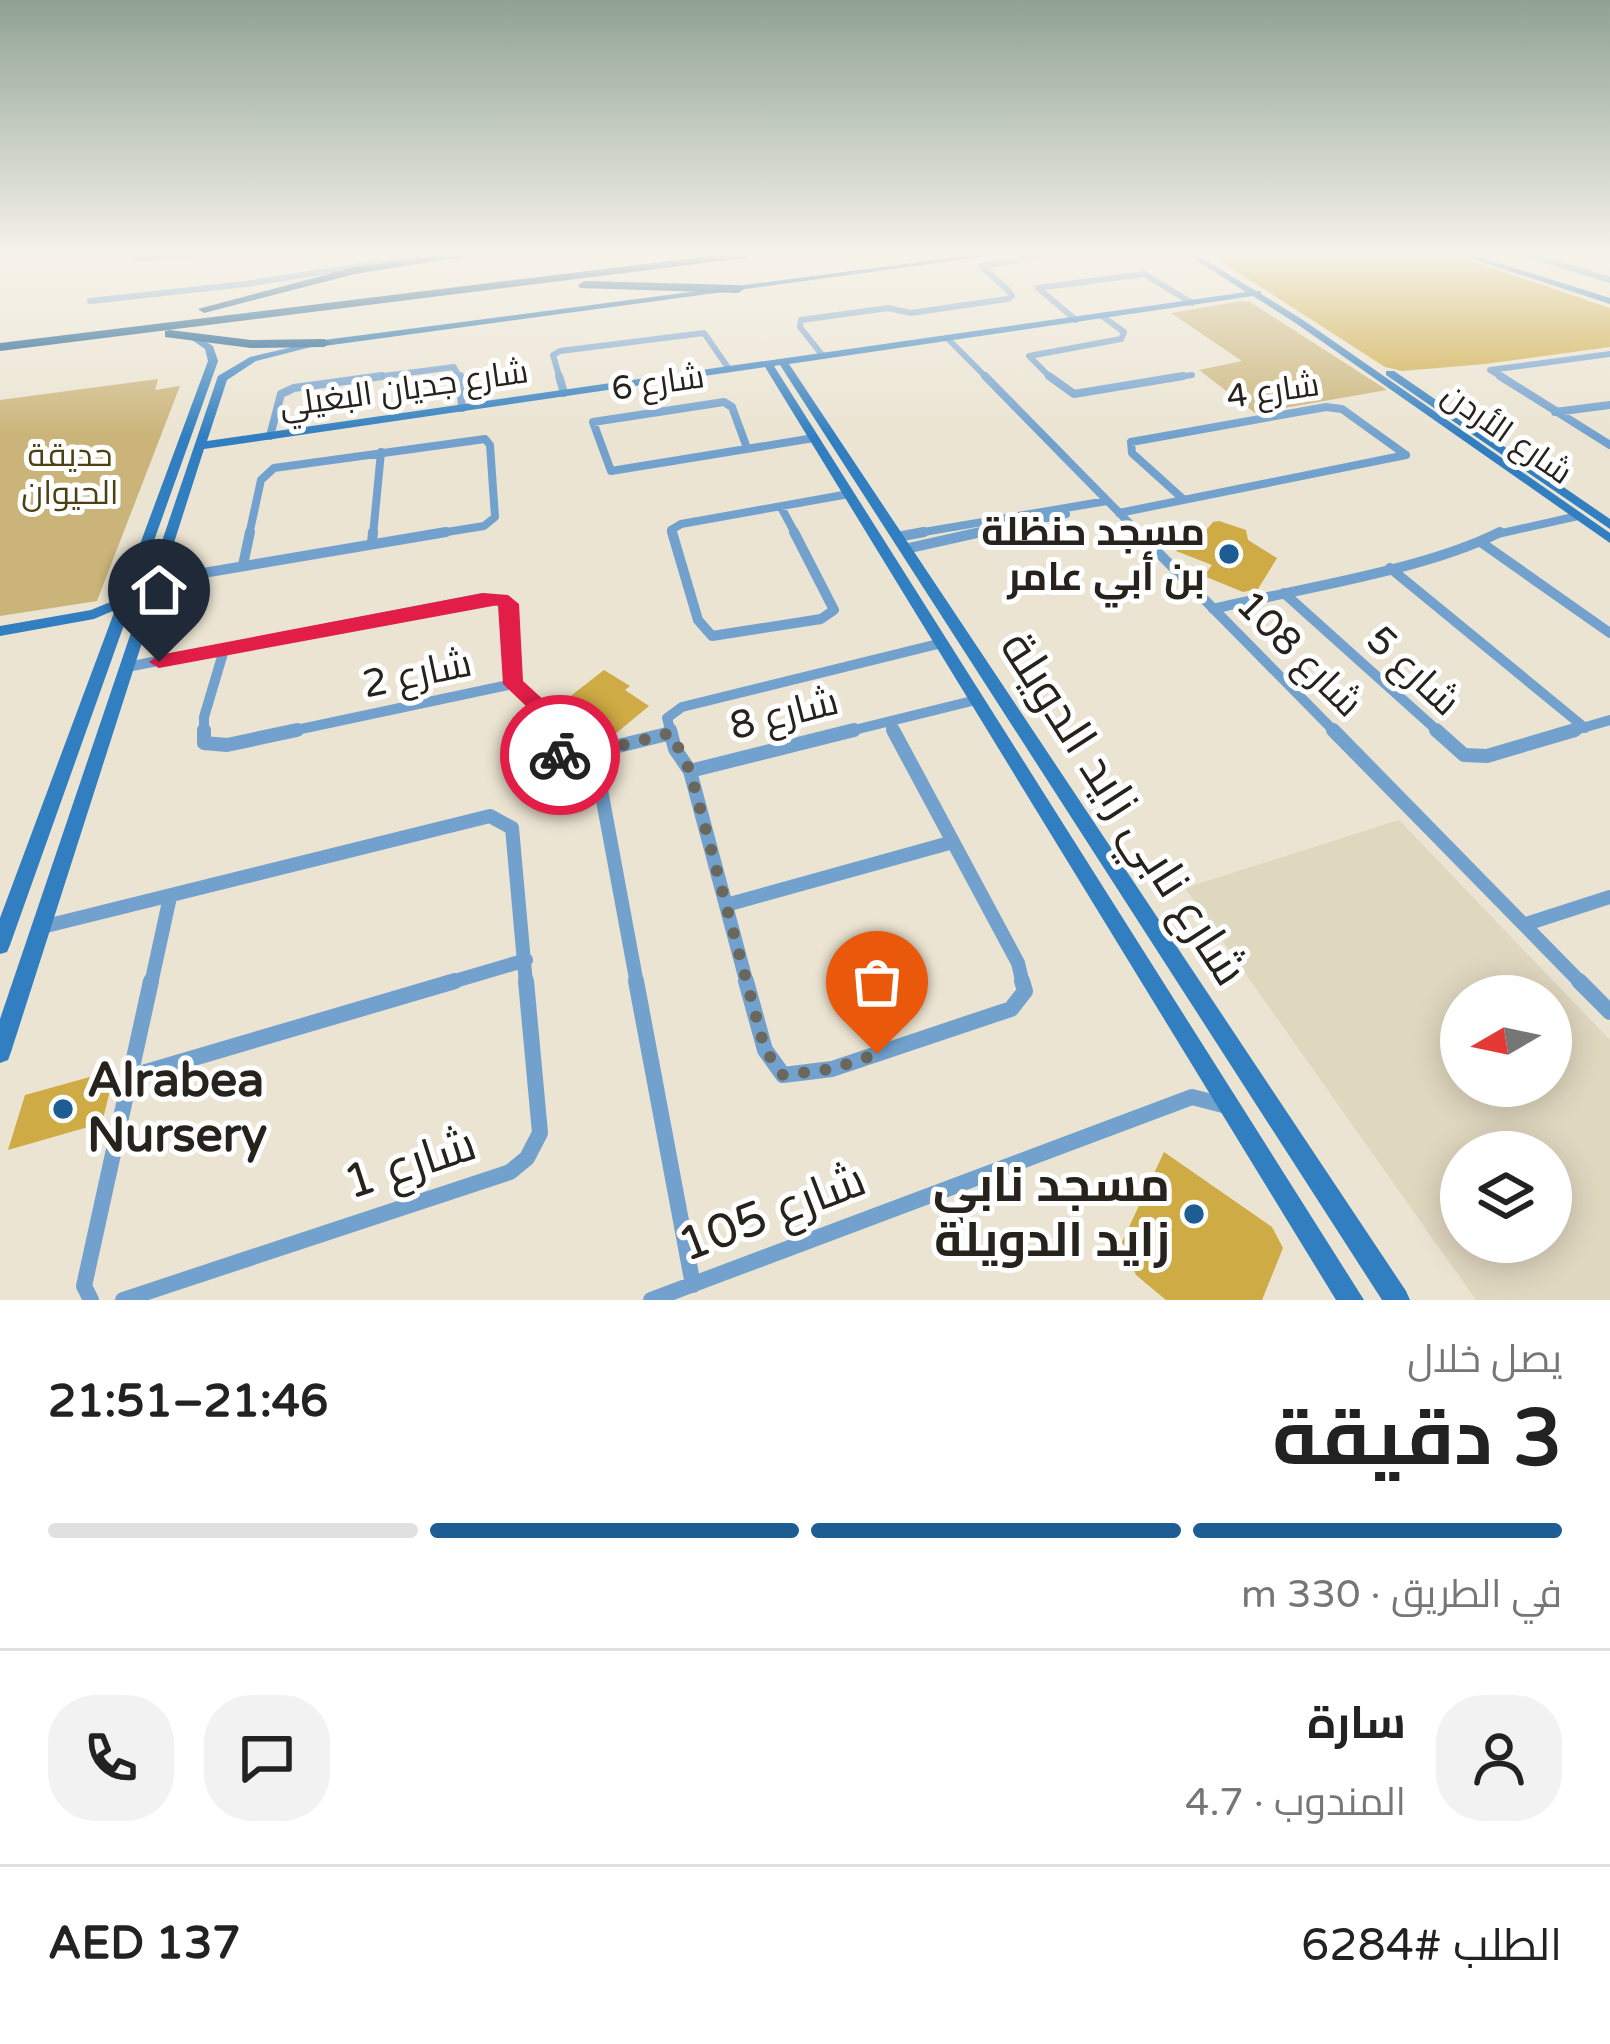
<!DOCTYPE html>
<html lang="ar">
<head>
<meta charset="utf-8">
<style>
	body { margin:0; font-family:"Varela Round",Cairo,sans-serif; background:#f2f2f2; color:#222; direction:rtl; height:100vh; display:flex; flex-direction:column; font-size:45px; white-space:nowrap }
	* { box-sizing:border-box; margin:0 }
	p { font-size:39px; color:#767676 }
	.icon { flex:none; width:66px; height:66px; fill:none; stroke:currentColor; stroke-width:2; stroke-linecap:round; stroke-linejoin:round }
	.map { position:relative; height:1300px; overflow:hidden; direction:ltr }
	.details { display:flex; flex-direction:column; background:#fff; flex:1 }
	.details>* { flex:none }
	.needle { width:78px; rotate:261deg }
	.buttons { position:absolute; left:1440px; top:975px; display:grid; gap:24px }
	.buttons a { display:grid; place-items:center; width:132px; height:132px; border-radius:50%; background:#fff; box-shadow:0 6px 30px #0003; font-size:60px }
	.pin { position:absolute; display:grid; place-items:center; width:102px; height:102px; color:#fff; margin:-123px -51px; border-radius:50% 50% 50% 0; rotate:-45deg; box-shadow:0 0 12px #0007 }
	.pin .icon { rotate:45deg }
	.courier { position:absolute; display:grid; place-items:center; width:120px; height:120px; margin:-60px; border:9px solid #e11d48; border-radius:50%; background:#fff; color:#222; box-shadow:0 3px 15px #0007 }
	.summary em { font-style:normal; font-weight:700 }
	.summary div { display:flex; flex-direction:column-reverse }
	.summary { display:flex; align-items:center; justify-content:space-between; height:204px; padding:0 48px }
	h1 { font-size:78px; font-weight:700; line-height:90px }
	.bar { display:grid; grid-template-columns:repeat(4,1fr); gap:18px 12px; align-content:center; height:144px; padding:0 48px }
	.bar i { height:15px; border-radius:9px; background:#e0e0e0 }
	.bar .current { background:#1e5d93 }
	.bar p { grid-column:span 4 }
	.line { display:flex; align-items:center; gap:30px; padding:0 48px; border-top:3px solid #e0e0e0 }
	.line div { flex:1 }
	.round { display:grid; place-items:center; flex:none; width:126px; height:126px; border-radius:48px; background:#f2f2f2 }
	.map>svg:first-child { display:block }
	.built { fill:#e0d7bf; fill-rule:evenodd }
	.green { fill:#cab479 }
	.building { fill:#ceab44 }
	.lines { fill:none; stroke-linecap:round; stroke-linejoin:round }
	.street-far4 { stroke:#72a1ce; stroke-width:6 }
	.street-far3 { stroke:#72a1ce; stroke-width:8 }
	.street-far2 { stroke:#72a1ce; stroke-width:10 }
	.street-far1 { stroke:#72a1ce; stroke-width:14 }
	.street { stroke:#72a1ce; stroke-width:16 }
	.secondary { fill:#317ec0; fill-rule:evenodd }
	.primary { fill:#0f64a5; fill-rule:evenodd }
	.highway { fill:#024e85; fill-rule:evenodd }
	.route { fill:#e11d48 }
	.done { stroke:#6a675c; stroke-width:12; stroke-dasharray:0 21.6 }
	.poi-dot { fill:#1e5d93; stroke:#fff; stroke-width:4.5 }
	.labels { text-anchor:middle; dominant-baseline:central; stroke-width:10; stroke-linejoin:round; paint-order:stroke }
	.far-street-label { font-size:33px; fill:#25231c; stroke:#fff }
	.far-park-label { font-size:33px; fill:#4e4015; stroke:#fff }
	.poi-label { font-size:39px; font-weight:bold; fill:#25231c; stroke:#fff; text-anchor:end }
	.street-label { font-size:39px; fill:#25231c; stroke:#fff }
	.near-street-label { font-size:48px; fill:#25231c; stroke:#fff }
	.near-poi-label { font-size:48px; font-weight:bold; fill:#25231c; stroke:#fff; text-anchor:start }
</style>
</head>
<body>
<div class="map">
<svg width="1610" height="1300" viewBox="0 0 1610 1300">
	<rect width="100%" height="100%" fill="#ebe4d2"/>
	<path class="built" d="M1399,820L1610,1040V1300H1476L1185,888ZM1461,996H1551V1086H1461ZM1461,1152H1551V1242H1461Z"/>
	<path class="green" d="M1242,301L1250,302L1387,390L1255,413L1199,370L1242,361L1171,313Z
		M158,379L155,390L180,386L97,601L0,616V400Z"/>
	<path class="building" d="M1235,255H1454L1610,308V347L1485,364L1402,371L1385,367L1214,257Z
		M1219,521L1246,530L1248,540L1277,558L1258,589L1243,592L1204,576L1212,565L1176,551L1192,531L1202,535L1213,522Z
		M604,670L630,686L625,690L649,706L614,735L586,718L572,730L557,720L563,715L554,709Z
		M115,1070L102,1123L8,1150L25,1095Z
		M1164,1152L1272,1227L1283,1248L1262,1300H1166L1136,1275L1122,1242Z"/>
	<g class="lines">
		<path class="street-far4" d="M1527,255L1610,280
			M90,301L246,284L429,255
			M1076,320L1038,288L1144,274L1192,303
			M947,338L988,379
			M823,356L800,327L801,320L888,308L911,313L1007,299L1012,296L1009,291L981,266L1050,255
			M360,379L454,367L460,379
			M560,379L553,355L560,351L704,333L729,369
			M1052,379L1029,356L1121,339L1124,332L1102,316
			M1165,379L1192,375
			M1505,379L1490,370L1610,354"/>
		<path class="street-far3" d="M460,376L462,408
			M559,376L564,393
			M985,376L1141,535
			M1049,376L1074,394L1183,376
			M1500,376L1610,445
			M1555,412L1610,405
			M270,436L281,394L294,388L382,376
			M747,448L732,407L724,402L593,422L611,471L814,438
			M1183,499L1132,453L1131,442L1326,407L1342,409L1406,455
			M781,507L796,535
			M1119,513L1406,455
			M249,535L261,480L274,468L485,439L490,445L495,517L484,526L428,535
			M373,535L381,452
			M673,535L671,530L681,524L849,494
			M906,535L1107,501
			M967,535L1066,514
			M1493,535L1578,516"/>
		<path class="street-far2" d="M672,532L698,620L712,636L821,619L834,610L794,532
			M1138,532L1336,733
			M897,537L924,532
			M372,543L373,532
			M1482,543L1610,633
			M905,549L981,532
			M243,565L250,532
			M1390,568L1585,728
			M156,581L446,532
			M1284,593L1440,733
			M1213,609C1298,589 1425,570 1500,532
			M127,667L483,598L509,604L513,684
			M513,684L536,703L542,733
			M889,722L895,733
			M204,733V717L224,650
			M282,733L513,684
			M671,733L667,718L682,707L942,643
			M842,733L976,700
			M1565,733L1610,720"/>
		<path class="street-far1" d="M204,730V743L227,745L297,730
			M542,730L545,746L562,755L594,752L671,733
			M670,730L675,749L690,771L747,984
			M893,730L1018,963L1023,984
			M1333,730L1582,984
			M1436,730L1464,755L1487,756L1575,730
			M594,752L637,984
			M690,771L854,730
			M726,905L953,842
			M1526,924L1610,897
			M42,927L490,816L512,828L526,984
			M151,984L170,897
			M445,984L526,960"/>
		<path class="street" d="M636,981L693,1285
			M746,981L765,1050L783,1075L832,1069L1011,1009L1025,991L1022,981
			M1579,981L1610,1012
			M129,1077L455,981
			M91,1300L84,1286L151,981
			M123,1300L510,1172L527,1158L540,1133L526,981
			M651,1300L1192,1097L1227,1106"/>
		<path class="secondary" d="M136,255L143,256L201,255L197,257L138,261L134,259Z
			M1188,255H1197L1256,291H1261V294L1303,320L1610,533V543L1297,324L1253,296L789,364L1406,1291L1410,1300H1382L780,365L774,366L1364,1300H1336L765,367L204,449L11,1052L8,1060L0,1063V1019L218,376L250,357L318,341L323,344L256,361L227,380L207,441L1246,292Z
			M1461,255H1473L1610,298V304Z
			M191,333L213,346L218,361L10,945L7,952L0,954V918L115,610L94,619L0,636V626L91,610L120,598L208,361L205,349L186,336Z
			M1386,371H1394L1610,519V529L1386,375Z"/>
		<path class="primary" d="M451,255H481L454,260L450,257Z
			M973,255H996L324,346L319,343L324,340Z"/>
		<path class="highway" d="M445,255L460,257L355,274L204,313L198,309L355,267Z
			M719,255H751L745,258L0,351V343Z
			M584,281L738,285L744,289L738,293L580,288L578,285Z
			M170,330L251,340L324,339L331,343L324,347L251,348L165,337V331Z"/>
	</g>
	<linearGradient id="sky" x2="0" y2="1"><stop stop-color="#8fa293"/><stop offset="0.58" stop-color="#f6f3eb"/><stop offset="1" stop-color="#f6f3eb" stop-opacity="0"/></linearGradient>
	<rect width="1610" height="437" fill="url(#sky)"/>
	<path class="route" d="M483,593L508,595L519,604L523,681L547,703L554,742L568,749V761L560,763L537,752L527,707L503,684L498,605L159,668L149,662L159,655Z"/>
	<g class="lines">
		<path class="done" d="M560,755L594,752L671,733L690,771L765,1050L783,1075L832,1069L877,1054"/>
	</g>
	<g class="poi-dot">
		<circle cx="1229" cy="554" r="12"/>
		<circle cx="63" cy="1109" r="12"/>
		<circle cx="1194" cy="1214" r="12"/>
	</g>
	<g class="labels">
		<g class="far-street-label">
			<text transform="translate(658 383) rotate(-8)">شارع 6</text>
			<text transform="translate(404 389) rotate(-8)">شارع جديان البغيلي</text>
			<text transform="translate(1273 391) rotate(-8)">شارع 4</text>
			<text transform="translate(1507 434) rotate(35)">شارع الأردن</text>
		</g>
		<g class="far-park-label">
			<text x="70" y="455">حديقة<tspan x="70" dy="38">الحيوان</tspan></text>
		</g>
		<g class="poi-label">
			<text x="1205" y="532">مسجد حنظلة<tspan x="1205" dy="45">بن أبي عامر</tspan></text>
		</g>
		<g class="street-label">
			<text transform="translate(1299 654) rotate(45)">شارع 108</text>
			<text transform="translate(1413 671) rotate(43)">شارع 5</text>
			<text transform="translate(417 674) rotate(-12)">شارع 2</text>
			<text transform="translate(784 714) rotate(-14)">شارع 8</text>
		</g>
		<g class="near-street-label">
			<text transform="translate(1123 809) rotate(57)">شارع نابي زايد الدويلة</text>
			<text transform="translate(410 1164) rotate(-18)">شارع 1</text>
			<text transform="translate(772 1213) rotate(-21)">شارع 105</text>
		</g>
		<g class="near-poi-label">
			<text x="87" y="1081">Alrabea<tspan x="87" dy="55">Nursery</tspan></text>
			<text x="1170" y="1186" text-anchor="end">مسجد نابي<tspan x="1170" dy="55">زايد الدويلة</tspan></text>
		</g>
	</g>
</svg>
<div class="buttons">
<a><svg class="needle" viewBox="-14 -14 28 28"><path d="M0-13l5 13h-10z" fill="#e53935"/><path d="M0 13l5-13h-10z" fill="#767676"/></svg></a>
<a><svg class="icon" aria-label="layers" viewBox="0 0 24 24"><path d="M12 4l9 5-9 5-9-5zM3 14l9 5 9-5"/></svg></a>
</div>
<div class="pin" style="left:877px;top:1054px;background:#ea580c"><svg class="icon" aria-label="bag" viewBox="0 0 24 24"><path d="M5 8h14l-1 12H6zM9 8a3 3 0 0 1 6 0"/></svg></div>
<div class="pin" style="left:159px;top:662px;background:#1f2937"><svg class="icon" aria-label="home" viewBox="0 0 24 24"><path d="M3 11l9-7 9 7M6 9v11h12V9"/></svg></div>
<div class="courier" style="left:560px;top:755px"><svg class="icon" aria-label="bike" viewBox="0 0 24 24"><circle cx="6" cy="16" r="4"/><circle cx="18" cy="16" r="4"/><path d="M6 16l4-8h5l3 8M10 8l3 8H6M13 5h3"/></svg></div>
</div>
<section class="details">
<div class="summary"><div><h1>3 دقيقة</h1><p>يصل خلال</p></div><em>21:46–21:51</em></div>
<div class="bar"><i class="current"></i><i class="current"></i><i class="current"></i><i></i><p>في الطريق · 330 m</p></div>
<div class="line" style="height:216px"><a class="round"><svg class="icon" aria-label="person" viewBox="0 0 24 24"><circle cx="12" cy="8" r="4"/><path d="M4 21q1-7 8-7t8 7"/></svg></a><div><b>سارة</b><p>المندوب · 4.7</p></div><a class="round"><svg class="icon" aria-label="chat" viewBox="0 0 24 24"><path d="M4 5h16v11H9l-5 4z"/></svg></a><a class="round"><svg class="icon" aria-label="phone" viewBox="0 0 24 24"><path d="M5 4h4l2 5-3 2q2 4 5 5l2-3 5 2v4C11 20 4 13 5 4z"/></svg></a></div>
<div class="line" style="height:156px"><div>الطلب #6284</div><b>AED 137</b></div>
</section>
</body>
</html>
